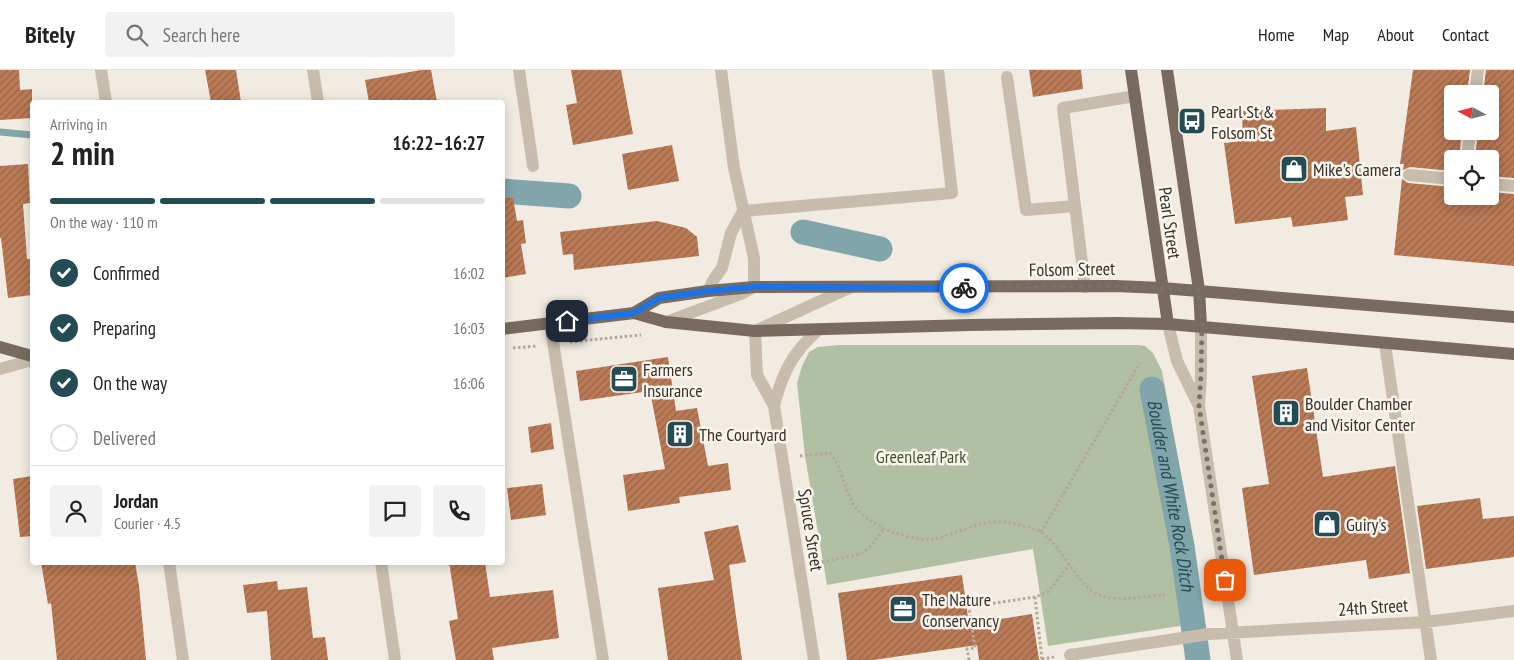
<!DOCTYPE html>
<html lang="en">
<head>
<meta charset="utf-8">
<style>
	body { margin:0; font-family:"PT Sans Narrow",sans-serif; background:#f2f2f2; color:#222; height:100vh; display:flex; flex-direction:column; font-size:19px; white-space:nowrap }
	* { box-sizing:border-box; margin:0 }
	p { font-size:16px; color:#767676 }
	.icon { flex:none; width:28px; height:28px; fill:none; stroke:currentColor; stroke-width:2; stroke-linecap:round; stroke-linejoin:round }
	.map { position:relative; flex:1; overflow:hidden }
	.sheet { position:absolute; left:30px; top:30px; width:475px; height:465px; display:flex; flex-direction:column; background:#fff; border-radius:5px; box-shadow:0 2px 12px #0003 }
	.sheet>* { flex:none }
	.needle { width:32px; rotate:277deg }
	.controls { position:absolute; left:1444px; top:15px; display:grid; gap:10px }
	.controls a { display:grid; place-items:center; width:55px; height:55px; border-radius:5px; background:#fff; box-shadow:0 2px 12px #0003; font-size:25px }
	.pin { position:absolute; display:grid; place-items:center; width:42px; height:42px; color:#fff; margin:-21px; border-radius:10px; box-shadow:0 2px 8px #0006 }
	.courier { position:absolute; display:grid; place-items:center; width:50px; height:50px; margin:-25px; border:4px solid #1a73e8; border-radius:50%; background:#fff; color:#222; box-shadow:0 1px 6px #0007 }
	.head em { font-style:normal; font-weight:800 }
	.head div { display:flex; flex-direction:column-reverse }
	.head { display:flex; align-items:center; justify-content:space-between; height:85px; padding:0 20px }
	h1 { font-size:32px; font-weight:800; line-height:38px }
	.bar { display:grid; grid-template-columns:repeat(4,1fr); gap:8px 5px; align-content:center; height:60px; padding:0 20px }
	.bar i { height:6px; border-radius:4px; background:#e0e0e0 }
	.bar .selected { background:#244c55 }
	.bar p { grid-column:span 4 }
	.line { display:flex; align-items:center; gap:12px; padding:0 20px; border-top:1px solid #e0e0e0 }
	.line div { flex:1 }
	.round { display:grid; place-items:center; flex:none; width:52px; height:52px; border-radius:5px; background:#f2f2f2 }
	ol { padding:0 20px; list-style:none }
	li { display:flex; align-items:center; gap:15px; height:55px }
	li p { margin-inline-start:auto }
	li .icon { padding:5px; border-radius:50%; background:#244c55; color:#fff; stroke-width:4 }
	li:last-child { color:#767676 }
	li i { width:28px; height:28px; border:2px solid #e0e0e0; border-radius:50% }
	header { display:flex; align-items:center; gap:30px; box-sizing:border-box; height:70px; padding:0 25px; background:#fff; border-bottom:1px solid #e0e0e0 }
	header strong { font-size:24px }
	nav { display:flex; gap:28px; margin-inline-start:auto; font-size:18px }
	.search { width:350px; height:45px; background:#f2f2f2; display:flex; align-items:center; gap:12px; box-sizing:border-box; padding:0 18px; border-radius:5px; color:#767676; font-size:19px }
	.map>svg:first-child { display:block }
	.green { fill:#b1bfa2 }
	.lines { fill:none; stroke-linecap:round; stroke-linejoin:round }
	.stream { stroke:#82a4ab; stroke-width:7 }
	.canal { stroke:#82a4ab; stroke-width:25 }
	.building { fill:url(#building-hatch) }
	.path { stroke:#b4a798; stroke-width:3; stroke-dasharray:2.5 2.5; stroke-linecap:butt }
	.minor { stroke:#c8bdad; stroke-width:12 }
	.major { stroke:#786a5e; stroke-width:12 }
	.done { stroke:#78716b; stroke-width:5; stroke-dasharray:0 9 }
	.route { stroke:#1a73e8; stroke-width:6 }
	.labels { text-anchor:middle; dominant-baseline:central; stroke-width:5; stroke-linejoin:round; paint-order:stroke }
	.poi-label { font-size:18px; fill:#37302b; stroke:#f9f5ed; text-anchor:start }
	.street-label { font-size:18px; fill:#37302b; stroke:#f9f5ed }
	.park-label { font-size:18px; fill:#435331; stroke:#f9f5ed }
	.water-label { font-size:19px; font-style:italic; fill:#244c55; stroke:#f9f5ed }
</style>
</head>
<body>
<header>
<strong>Bitely</strong>
<div class="search"><svg class="icon" aria-label="search" viewBox="0 0 24 24"><circle cx="10" cy="10" r="6"/><path d="M15 15l6 6"/></svg>Search here</div>
<nav><a>Home</a><a>Map</a><a>About</a><a>Contact</a></nav>
</header>
<div class="map">
<svg width="1514" height="590" viewBox="0 0 1514 590">
	<defs>
		<pattern id="building-hatch" width="6" height="6" patternUnits="userSpaceOnUse" patternTransform="scale(1.25)"><rect width="6" height="6" fill="#ba7a55"/><path d="M-1 1l2-2M0 6l6-6M5 7l2-2" fill="none" stroke="#986447"/></pattern>
	</defs>
	<rect width="100%" height="100%" fill="#f1ebe1"/>
	<path class="green" d="M839,275H1139L1145,276L1153,283L1162,301L1183,414L1199,528L1196,545L1180,556L1048,576L1033,479L827,515L805,386L797,313L802,296L809,282L818,277Z"/>
	<g class="lines">
		<path class="stream" d="M0,62L32,65"/>
		<g class="canal">
			<path d="M502,121L569,126"/>
			<path d="M803,162L880,179"/>
			<path id="s1" d="M1152,319L1182,476L1198,590"/>
		</g>
	</g>
	<path class="building" d="M0,0H19L20,20L32,19V48L0,50Z
		M205,0H236L241,32H211Z
		M421,0H431L437,32H369L365,10Z
		M571,0H621L633,64L573,75L566,35L577,33Z
		M1029,0H1081L1083,19L1033,27Z
		M1413,0H1470L1467,24H1452V61H1462L1459,89H1452V101L1410,97L1403,100L1404,94H1400Z
		M1486,0H1514V108L1490,106V89H1475L1478,61H1490V24H1483Z
		M1326,38V61L1356,57L1363,125L1345,127L1348,150L1293,157L1291,147L1235,154L1224,73L1243,71L1242,41Z
		M672,75L679,111L628,120L622,84Z
		M28,94L30,133L23,134L27,189H32V225L8,228L1,168H0V96Z
		M1402,109L1408,113L1452,117V126H1490V122L1514,124V196L1394,185Z
		M502,128H513L517,151L523,150L526,173L521,174L526,204L502,208Z
		M657,151L686,158L697,167L699,186L574,200L573,184L563,185L560,162Z
		M668,287L676,341L697,338L708,396L728,393L731,420L679,427L680,433L628,441L623,405L665,399L650,321L580,331L576,301Z
		M1307,298L1323,407L1395,396L1410,503L1369,509L1366,490L1254,505L1242,418L1269,414L1252,306Z
		M551,353L554,379L531,383L528,357Z
		M32,406V466L20,467L13,409Z
		M542,414L546,445L511,450L507,418Z
		M1480,428L1483,449L1514,446V487L1426,499L1417,436Z
		M738,455L746,492L729,495L742,590H668L658,518L714,510L704,462Z
		M41,492H135L139,516L146,590H57L51,533L48,534Z
		M449,492H485L490,527L553,520L559,568L492,578L494,590H456L449,551L458,549Z
		M962,505L969,554L1032,544L1039,590H979L977,575L873,590H847L838,523Z
		M277,511L278,520L307,517L313,568L325,567L328,590H271L267,541L247,543L243,515Z"/>
	<g class="lines">
		<path class="path" d="M570,272L641,265
			M513,278L537,276
			M800,386L830,383C844,399 844,424 858,441C864,447 876,454 883,458C895,464 923,472 935,469C962,462 987,446 1016,454C1023,456 1035,458 1041,462C1062,476 1079,517 1097,524C1117,533 1143,526 1165,525
			M1041,462L1140,293
			M817,493L860,484L869,478L884,459
			M1035,527L1042,590
			M1042,589L1054,587
			M969,590L967,579L975,578L969,537L1035,527L1048,522L1070,494"/>
		<path class="minor" d="M101,0L106,32
			M313,0L318,32
			M519,0L533,96
			M1007,7L1026,140L1075,136
			M1475,24L1478,0
			M1467,89L1470,61
			M1409,105L1452,109
			M1490,114L1514,116
			M743,141L952,123L938,0
			M1085,217L1063,38L1135,26
			M708,221L714,209L722,198L731,163L743,141
			M666,252L741,224L754,217V188L734,98L721,0
			M550,253L603,590
			M1168,254L1177,291L1198,334
			M1201,256V304L1199,336L1237,590
			M1385,274L1431,590
			M0,299L32,290
			M774,336C779,316 786,295 800,279C805,272 813,265 819,259
			M169,492L183,590
			M381,492L395,590
			M1070,585L1209,564L1425,552L1514,541
			M814,590L774,336L757,305L755,261L849,218"/>
		<path class="major" d="M1131,0L1168,254
			M1167,0L1199,220L1201,256
			M634,243L666,252L755,261L970,255L1117,253L1168,254L1514,284
			M502,259L634,243L659,228L708,221L754,217L1115,216L1162,218L1514,247
			M0,277L32,286"/>
	</g>
	<g class="lines">
		<path class="done" d="M964,218L1115,216L1199,220L1202,256L1201,304L1199,336L1225,510"/>
		<path class="route" d="M567,251L634,243L659,228L708,221L754,217L964,218"/>
	</g>
	<defs>
		<symbol id="bus-square" viewBox="-11 -11 22 22"><rect x="-9" y="-9" width="18" height="18" rx="4" fill="#244c55" stroke="#f9f5ed"/><path d="M-5-6H5V4H4V6H2V4H-2V6H-4V4H-5ZM-3.5-4V0h7V-4ZM-3.5 1.2v1.5H-2V1.2ZM2 1.2v1.5H3.5V1.2Z" fill="#fff"/></symbol>
		<symbol id="shop-square" viewBox="-11 -11 22 22"><rect x="-9" y="-9" width="18" height="18" rx="4" fill="#244c55" stroke="#f9f5ed"/><path d="M-5-2.5h2.3a2.7 3.5 0 0 1 5.4 0H5L5.5 6h-11ZM-1.5-2.5h3a1.5 2.3 0 0 0-3 0Z" fill="#fff"/></symbol>
		<symbol id="office-square" viewBox="-11 -11 22 22"><rect x="-9" y="-9" width="18" height="18" rx="4" fill="#244c55" stroke="#f9f5ed"/><path d="M-6-3h4V-5.5h4V-3h4V5H-6ZM-1-4.5V-3h2v-1.5ZM-6 0V1H6V0Z" fill="#fff"/></symbol>
		<symbol id="building-square" viewBox="-11 -11 22 22"><rect x="-9" y="-9" width="18" height="18" rx="4" fill="#244c55" stroke="#f9f5ed"/><path d="M-4-6H4V6H1V3H-1V6H-4ZM-2.5-4.3h1.7v1.8h-1.7ZM.8-4.3h1.7v1.8H.8ZM-2.5-1h1.7V.8h-1.7ZM.8-1h1.7V.8H.8Z" fill="#fff"/></symbol>
	</defs>
	<g fill-rule="evenodd">
		<use href="#bus-square" x="1176" y="35" width="32" height="32"/>
		<use href="#shop-square" x="1278" y="83" width="32" height="32"/>
		<use href="#office-square" x="608" y="293" width="32" height="32"/>
		<use href="#building-square" x="1270" y="327" width="32" height="32"/>
		<use href="#building-square" x="664" y="348" width="32" height="32"/>
		<use href="#shop-square" x="1311" y="438" width="32" height="32"/>
		<use href="#office-square" x="887" y="523" width="32" height="32"/>
	</g>
	<g class="labels">
		<g class="poi-label">
			<text x="1211" y="41">Pearl St &amp;<tspan x="1211" dy="21">Folsom St</tspan></text>
			<text x="1313" y="99">Mike's Camera</text>
			<text x="643" y="299">Farmers<tspan x="643" dy="21">Insurance</tspan></text>
			<text x="1305" y="333">Boulder Chamber<tspan x="1305" dy="21">and Visitor Center</tspan></text>
			<text x="699" y="364">The Courtyard</text>
			<text x="1346" y="454">Guiry's</text>
			<text x="922" y="529">The Nature<tspan x="922" dy="21">Conservancy</tspan></text>
		</g>
		<g class="street-label">
			<text transform="translate(1170 153) rotate(82)">Pearl Street</text>
			<text transform="translate(1072 199) rotate(-1)">Folsom Street</text>
			<text transform="translate(811 460) rotate(81)">Spruce Street</text>
			<text transform="translate(1373 537) rotate(-4)">24th Street</text>
		</g>
		<g class="park-label">
			<text x="921" y="386">Greenleaf Park</text>
		</g>
		<g class="water-label">
			<text stroke="none"><textPath href="#s1" startOffset="108">Boulder and White Rock Ditch</textPath></text>
		</g>
	</g>
</svg>
<div class="controls">
<a><svg class="needle" viewBox="-14 -14 28 28"><path d="M0-13l5 13h-10z" fill="#e53935"/><path d="M0 13l5-13h-10z" fill="#767676"/></svg></a>
<a><svg class="icon" aria-label="locate" viewBox="0 0 24 24"><circle cx="12" cy="12" r="6"/><path d="M12 2v4M12 18v4M2 12h4M18 12h4"/></svg></a>
</div>
<div class="pin" style="left:1225px;top:510px;background:#ea580c"><svg class="icon" aria-label="bag" viewBox="0 0 24 24"><path d="M5 8h14l-1 12H6zM9 8a3 3 0 0 1 6 0"/></svg></div>
<div class="pin" style="left:567px;top:251px;background:#1f2937"><svg class="icon" aria-label="home" viewBox="0 0 24 24"><path d="M3 11l9-7 9 7M6 9v11h12V9"/></svg></div>
<div class="courier" style="left:964px;top:218px"><svg class="icon" aria-label="bike" viewBox="0 0 24 24"><circle cx="6" cy="16" r="4"/><circle cx="18" cy="16" r="4"/><path d="M6 16l4-8h5l3 8M10 8l3 8H6M13 5h3"/></svg></div>
<section class="sheet">
<div class="head"><div><h1>2 min</h1><p>Arriving in</p></div><em>16:22–16:27</em></div>
<div class="bar"><i class="selected"></i><i class="selected"></i><i class="selected"></i><i></i><p>On the way · 110 m</p></div>
<ol>
<li><svg class="icon" aria-label="check" viewBox="0 0 24 24"><path d="M5 12l5 5 9-10"/></svg>Confirmed<p>16:02</p></li>
<li><svg class="icon" aria-label="check" viewBox="0 0 24 24"><path d="M5 12l5 5 9-10"/></svg>Preparing<p>16:03</p></li>
<li><svg class="icon" aria-label="check" viewBox="0 0 24 24"><path d="M5 12l5 5 9-10"/></svg>On the way<p>16:06</p></li>
<li><i></i>Delivered</li>
</ol>
<div class="line" style="height:90px"><a class="round"><svg class="icon" aria-label="person" viewBox="0 0 24 24"><circle cx="12" cy="8" r="4"/><path d="M4 21q1-7 8-7t8 7"/></svg></a><div><b>Jordan</b><p>Courier · 4.5</p></div><a class="round"><svg class="icon" aria-label="chat" viewBox="0 0 24 24"><path d="M4 5h16v11H9l-5 4z"/></svg></a><a class="round"><svg class="icon" aria-label="phone" viewBox="0 0 24 24"><path d="M5 4h4l2 5-3 2q2 4 5 5l2-3 5 2v4C11 20 4 13 5 4z"/></svg></a></div>
</section>
</div>
</body>
</html>
